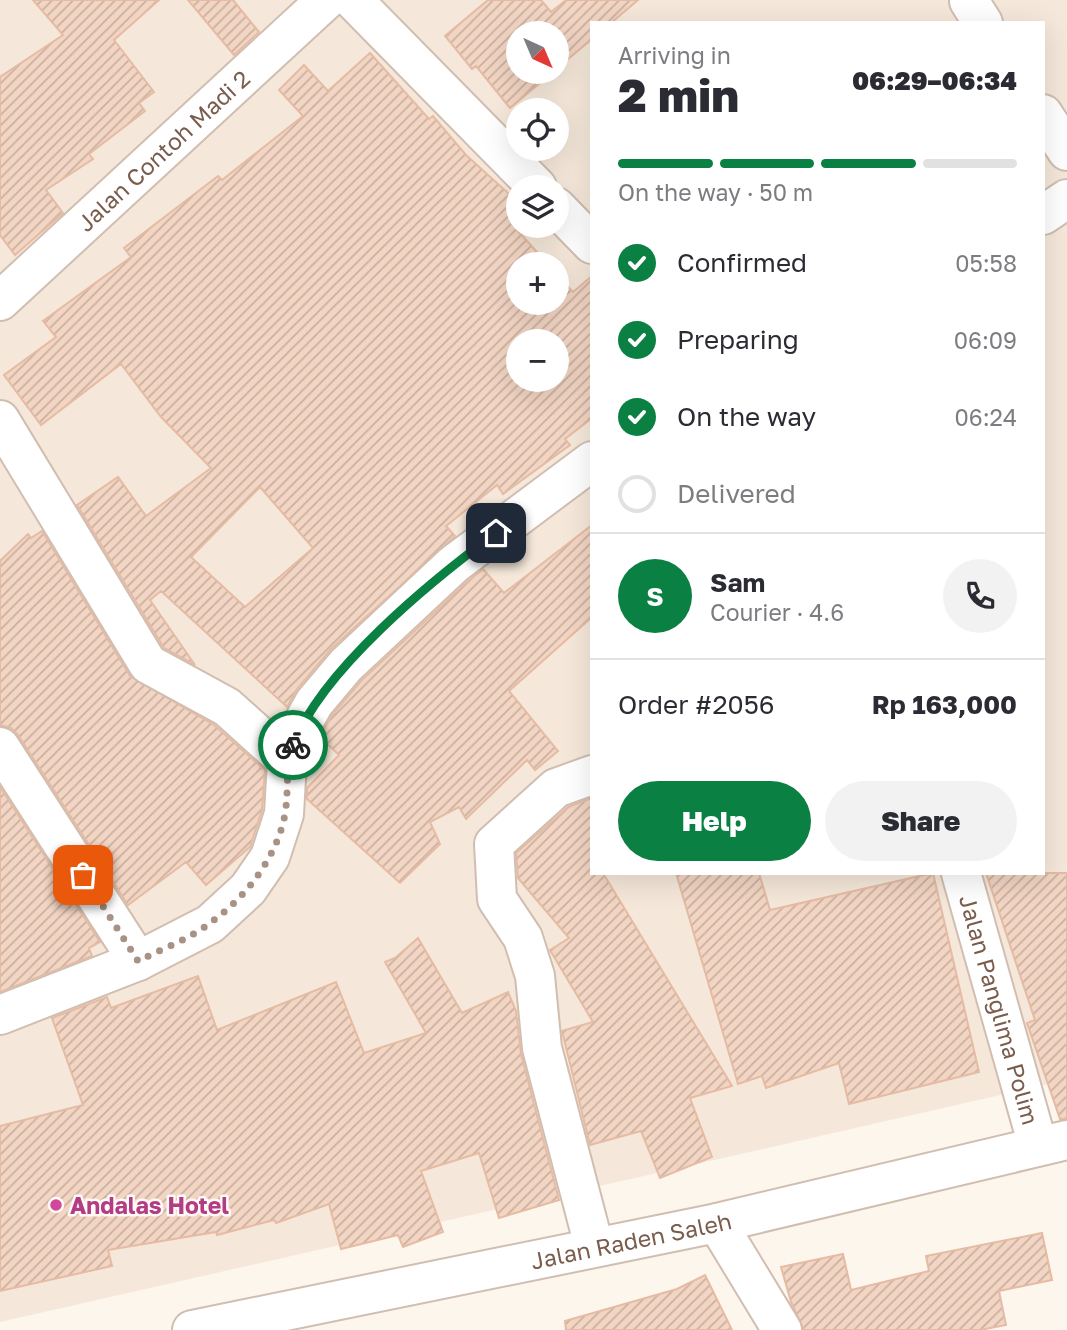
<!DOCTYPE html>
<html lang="en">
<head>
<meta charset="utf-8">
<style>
	body { margin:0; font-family:"Golos Text",sans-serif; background:#f2f2f3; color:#2b2b33; height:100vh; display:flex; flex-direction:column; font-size:26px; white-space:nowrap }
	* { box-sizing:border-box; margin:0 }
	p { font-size:23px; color:#7c7c81 }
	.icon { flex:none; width:38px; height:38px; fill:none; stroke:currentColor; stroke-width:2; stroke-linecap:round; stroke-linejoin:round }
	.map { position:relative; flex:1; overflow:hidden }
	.side { position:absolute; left:590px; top:21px; width:455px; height:854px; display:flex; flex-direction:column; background:#fff; border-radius:0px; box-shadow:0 7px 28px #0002 }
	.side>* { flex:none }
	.needle { width:46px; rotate:136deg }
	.fabs { position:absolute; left:506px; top:21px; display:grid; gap:14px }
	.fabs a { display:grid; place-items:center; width:63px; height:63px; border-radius:50%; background:#fff; box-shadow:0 7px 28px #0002; font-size:35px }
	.pin { position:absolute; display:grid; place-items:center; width:60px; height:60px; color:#fff; margin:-30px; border-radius:14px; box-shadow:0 4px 10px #0006 }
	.courier { position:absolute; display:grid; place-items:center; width:70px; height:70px; margin:-35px; border:5px solid #0b8043; border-radius:50%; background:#fff; color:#222; box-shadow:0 2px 9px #0007 }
	.summary em { font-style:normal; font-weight:800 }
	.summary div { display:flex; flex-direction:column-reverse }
	.summary { display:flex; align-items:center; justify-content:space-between; height:119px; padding:0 28px }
	h1 { font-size:46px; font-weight:800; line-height:52px }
	.bar { display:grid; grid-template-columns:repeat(4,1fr); gap:10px 7px; align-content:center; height:84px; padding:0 28px }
	.bar i { height:9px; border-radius:5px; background:#e1e1e2 }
	.bar .selected { background:#0b8043 }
	.bar p { grid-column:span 4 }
	.line { display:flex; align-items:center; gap:18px; padding:0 28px; border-top:2px solid #e1e1e2 }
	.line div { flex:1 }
	.round { display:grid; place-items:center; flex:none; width:74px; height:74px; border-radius:37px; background:#f2f2f3 }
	ol { padding:0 28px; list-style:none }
	li { display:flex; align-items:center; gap:21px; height:77px }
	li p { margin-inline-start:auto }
	li .icon { padding:7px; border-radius:50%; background:#0b8043; color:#fff; stroke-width:4 }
	li:last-child { color:#7c7c81 }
	li i { width:38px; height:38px; border:4px solid #e1e1e2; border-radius:50% }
	.primary-button { display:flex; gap:14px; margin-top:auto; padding:14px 28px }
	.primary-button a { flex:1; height:80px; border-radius:42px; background:#0b8043; color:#fff; font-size:28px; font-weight:800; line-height:80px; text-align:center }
	.primary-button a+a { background:#f2f2f3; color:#2b2b33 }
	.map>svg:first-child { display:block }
	.residential { fill:#f5e8da; fill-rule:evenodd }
	.building { fill:url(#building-hatch); stroke:#e6bba3; stroke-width:2; fill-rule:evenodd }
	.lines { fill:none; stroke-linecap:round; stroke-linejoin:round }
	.minor-casing { stroke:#d1beb0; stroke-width:42 }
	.minor { stroke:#fff; stroke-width:38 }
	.done { stroke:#a89285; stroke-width:7; stroke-dasharray:0 12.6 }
	.route { stroke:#0b8043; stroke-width:9 }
	.hotel-dot { fill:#d1479c; stroke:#fffaf3; stroke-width:2.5 }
	.labels { text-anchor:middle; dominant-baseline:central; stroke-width:5; stroke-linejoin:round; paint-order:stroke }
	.street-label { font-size:23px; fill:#7a5c4d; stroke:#fffaf3 }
	.hotel-label { font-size:23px; font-weight:bold; fill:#b23c85; stroke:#fffaf3; text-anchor:start }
</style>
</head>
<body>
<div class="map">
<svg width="1067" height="1330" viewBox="0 0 1067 1330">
	<defs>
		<pattern id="building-hatch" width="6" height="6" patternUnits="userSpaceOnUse" patternTransform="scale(1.75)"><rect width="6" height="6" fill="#f3d5c3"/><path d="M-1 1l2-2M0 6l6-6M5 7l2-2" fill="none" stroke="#cab0a1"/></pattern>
	</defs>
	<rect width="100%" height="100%" fill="#fdf6ec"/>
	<path class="residential" d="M0,0H1067V1080L0,1322ZM592,23H1043V873H592ZM518,33H556V72H518ZM518,110H556V149H518ZM518,187H556V226H518ZM518,264H556V303H518ZM518,341H556V380H518Z"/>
	<path class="building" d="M33,0H159L114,40L154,92L139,103L145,111L89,154L93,159L46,190L63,213L15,255L0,235V77L63,35Z
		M188,0H233L259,32L234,55Z
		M488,0H541L551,12L566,0H638L611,23H592V39L556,69V33H518V72H553L510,108L476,66L472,69L445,36Z
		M370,53L429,119L433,116L466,155L518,202V231L548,264H518V303H556V274L573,292L592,276V418L565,439L570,445L503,494L497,485L446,526L455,536L331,649L297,689L287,707L161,591L150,600L195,665L164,648L77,505L118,477L146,516L211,468L161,417L121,364L41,425L4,375L56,337L43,321L131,257L124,248L218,176L222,180L303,116L279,90L304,65L328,91ZM518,341H556V380H518ZM260,487L313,548L245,607L191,557Z
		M592,525V617L509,691L558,751L535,770L527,760L466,819L459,807L430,822L440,844L400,883L307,799V788L339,755L320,737L332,715L362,680L468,581L483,569L504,593Z
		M42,531L130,676L214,725L265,770L262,810L250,847L206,885L186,862L128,905L18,735L11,728L0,725V561L28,534L31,538Z
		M0,787L100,942L89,948L92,956L0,992Z
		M592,798V873H603L732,1086L690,1098L712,1157L660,1178L641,1131L590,1145L562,1031L593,1022L550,950L569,938L518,878L516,853L568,807Z
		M676,873H759L770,910L933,873L979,1072L849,1104L839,1063L766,1088L762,1076L738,1084Z
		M986,873H1067V1119H1060L1027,1023L1035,1020Z
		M418,938L462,1013L508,992L516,1011L521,1054L559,1200L499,1218L479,1153L421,1171L443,1232L403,1247L398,1235L341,1249L329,1204L276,1223L274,1220L217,1235L216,1232L108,1250L112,1266L0,1291V1126L83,1105L52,1018L107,997L111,1008L198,976L217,1030L336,982L364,1053L426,1033L385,962L395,958Z
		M1042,1233L1052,1280L999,1291L1006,1325L980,1330H804L791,1302L781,1267L843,1254L851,1290L929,1271L926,1256Z
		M705,1275L732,1330H566L565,1321L677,1289Z"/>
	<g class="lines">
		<defs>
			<g id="minor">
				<path d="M353,0L537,187"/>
				<path d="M969,1L983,23"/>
				<path d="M1043,114L1067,151"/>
				<path d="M556,207L592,244"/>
				<path d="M1043,215L1067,199"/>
				<path id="s1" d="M0,301L326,0"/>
				<path d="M0,420L148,664L227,707L287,761"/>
				<path d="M0,747L138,961"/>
				<path d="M592,775L556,788L494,844L497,899L523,938L535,976L542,1048L594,1246"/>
				<path id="s2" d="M961,873L1038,1146"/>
				<path d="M0,1015L138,961L210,924L248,889L270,857L284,814L287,761L299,730L314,703L346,665L454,564L592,461"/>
				<path d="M717,1223L782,1330"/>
				<path id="s3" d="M192,1330L717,1223L1067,1140"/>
			</g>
		</defs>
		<use href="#minor" class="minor-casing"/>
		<use href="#minor" class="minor"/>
	</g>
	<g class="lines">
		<path class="done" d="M83,875L138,961C162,949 189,939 210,923C245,898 277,858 285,814C289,790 285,769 293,745"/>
		<path class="route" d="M293,745C322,670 431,581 496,533"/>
	</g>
	<circle class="hotel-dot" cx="56" cy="1205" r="7"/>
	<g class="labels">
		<g class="street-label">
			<text stroke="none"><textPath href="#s1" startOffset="222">Jalan Contoh Madi 2</textPath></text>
			<text stroke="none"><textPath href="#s2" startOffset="142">Jalan Panglima Polim</textPath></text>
			<text stroke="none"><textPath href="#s3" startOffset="448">Jalan Raden Saleh</textPath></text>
		</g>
		<g class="hotel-label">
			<text x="70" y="1205">Andalas Hotel</text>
		</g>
	</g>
</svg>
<div class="fabs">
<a><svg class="needle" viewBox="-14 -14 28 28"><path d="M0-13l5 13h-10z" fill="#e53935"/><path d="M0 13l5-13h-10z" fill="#7c7c81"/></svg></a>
<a><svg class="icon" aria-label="locate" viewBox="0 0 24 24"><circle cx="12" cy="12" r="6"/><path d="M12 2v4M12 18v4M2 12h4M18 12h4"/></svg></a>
<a><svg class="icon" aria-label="layers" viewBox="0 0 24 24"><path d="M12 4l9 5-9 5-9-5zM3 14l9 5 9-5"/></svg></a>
<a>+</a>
<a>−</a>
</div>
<div class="pin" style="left:83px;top:875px;background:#ea580c"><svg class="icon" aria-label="bag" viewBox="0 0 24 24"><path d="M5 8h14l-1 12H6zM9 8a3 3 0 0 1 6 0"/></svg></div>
<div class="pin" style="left:496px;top:533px;background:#1f2937"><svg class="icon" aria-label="home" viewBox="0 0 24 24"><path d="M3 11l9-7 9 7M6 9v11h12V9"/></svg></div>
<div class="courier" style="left:293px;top:745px"><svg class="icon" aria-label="bike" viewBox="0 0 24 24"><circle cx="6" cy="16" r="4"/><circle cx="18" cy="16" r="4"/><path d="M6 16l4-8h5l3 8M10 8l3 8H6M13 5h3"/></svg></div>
<section class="side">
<div class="summary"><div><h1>2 min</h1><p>Arriving in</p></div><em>06:29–06:34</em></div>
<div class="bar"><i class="selected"></i><i class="selected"></i><i class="selected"></i><i></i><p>On the way · 50 m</p></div>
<ol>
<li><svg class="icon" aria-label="check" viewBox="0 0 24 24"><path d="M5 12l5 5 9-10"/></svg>Confirmed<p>05:58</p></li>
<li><svg class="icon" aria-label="check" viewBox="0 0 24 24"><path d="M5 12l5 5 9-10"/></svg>Preparing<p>06:09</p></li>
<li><svg class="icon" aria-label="check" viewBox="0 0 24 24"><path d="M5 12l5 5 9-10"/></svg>On the way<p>06:24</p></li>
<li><i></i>Delivered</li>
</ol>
<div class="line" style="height:126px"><b class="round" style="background:#0b8043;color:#fff">S</b><div><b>Sam</b><p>Courier · 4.6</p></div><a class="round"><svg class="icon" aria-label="phone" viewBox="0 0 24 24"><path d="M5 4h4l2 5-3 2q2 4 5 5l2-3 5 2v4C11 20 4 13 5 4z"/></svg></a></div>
<div class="line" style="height:91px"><div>Order #2056</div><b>Rp 163,000</b></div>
<div class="primary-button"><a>Help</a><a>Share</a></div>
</section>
</div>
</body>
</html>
